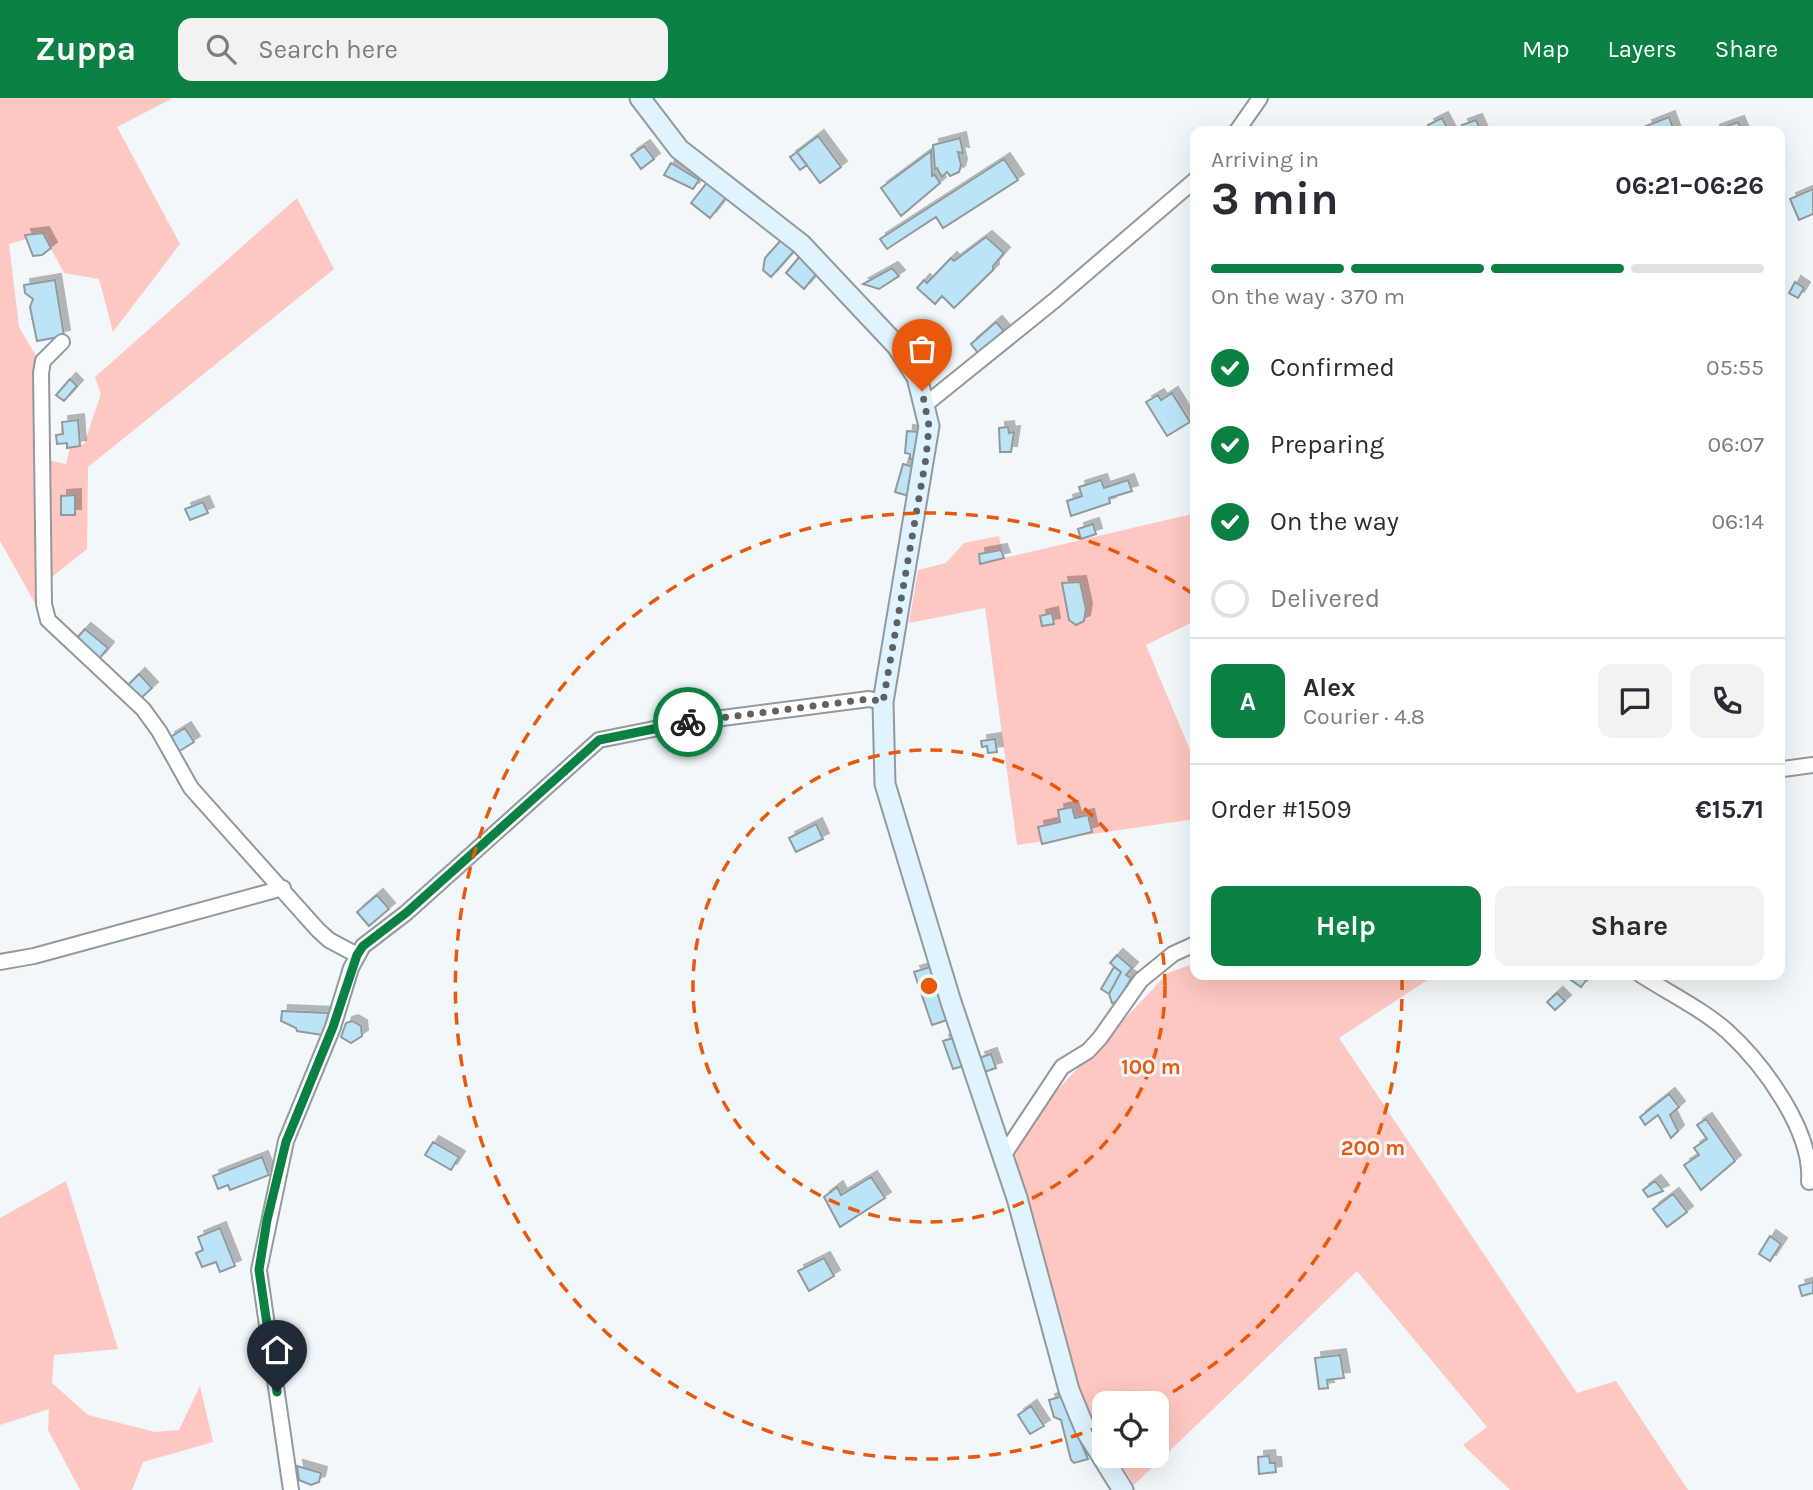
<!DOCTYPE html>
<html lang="en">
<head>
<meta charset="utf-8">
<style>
	body { margin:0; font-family:Karla,sans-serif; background:#f2f2f3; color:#2b2b33; height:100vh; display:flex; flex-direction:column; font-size:26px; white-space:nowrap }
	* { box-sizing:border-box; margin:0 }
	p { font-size:23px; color:#7c7c81 }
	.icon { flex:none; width:38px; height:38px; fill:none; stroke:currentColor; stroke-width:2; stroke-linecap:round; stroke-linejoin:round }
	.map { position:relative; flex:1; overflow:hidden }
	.panel { position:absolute; left:1190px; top:28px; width:595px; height:854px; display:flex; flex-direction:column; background:#fff; border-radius:14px; box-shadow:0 7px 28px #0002 }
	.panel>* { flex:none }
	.fabs { position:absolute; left:1092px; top:1293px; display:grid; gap:14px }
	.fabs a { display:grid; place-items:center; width:77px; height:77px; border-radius:14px; background:#fff; box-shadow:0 7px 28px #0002; font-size:35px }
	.pin { position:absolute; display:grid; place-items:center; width:60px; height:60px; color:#fff; margin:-72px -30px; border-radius:50% 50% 50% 0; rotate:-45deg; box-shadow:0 0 7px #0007 }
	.pin .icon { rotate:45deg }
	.courier { position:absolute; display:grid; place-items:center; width:70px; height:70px; margin:-35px; border:5px solid #0b8043; border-radius:50%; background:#fff; color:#222; box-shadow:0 2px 9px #0007 }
	.summary em { font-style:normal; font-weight:700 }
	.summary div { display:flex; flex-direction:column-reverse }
	.summary { display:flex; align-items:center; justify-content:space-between; height:119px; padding:0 21px }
	h1 { font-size:46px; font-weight:700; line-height:52px }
	.bar { display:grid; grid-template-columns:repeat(4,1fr); gap:10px 7px; align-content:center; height:84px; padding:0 21px }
	.bar i { height:9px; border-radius:5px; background:#e1e1e2 }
	.bar .active { background:#0b8043 }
	.bar p { grid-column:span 4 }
	.line { display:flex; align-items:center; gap:18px; padding:0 21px; border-top:2px solid #e1e1e2 }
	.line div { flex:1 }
	.round { display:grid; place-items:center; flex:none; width:74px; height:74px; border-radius:14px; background:#f2f2f3 }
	ol { padding:0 21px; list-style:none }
	li { display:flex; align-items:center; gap:21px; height:77px }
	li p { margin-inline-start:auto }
	li .icon { padding:7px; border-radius:50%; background:#0b8043; color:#fff; stroke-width:4 }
	li:last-child { color:#7c7c81 }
	li i { width:38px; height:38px; border:4px solid #e1e1e2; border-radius:50% }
	.cta { display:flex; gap:14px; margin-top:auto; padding:14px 21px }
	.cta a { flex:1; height:80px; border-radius:14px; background:#0b8043; color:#fff; font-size:28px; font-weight:700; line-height:80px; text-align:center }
	.cta a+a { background:#f2f2f3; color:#2b2b33 }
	header { display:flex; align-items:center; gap:42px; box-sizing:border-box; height:98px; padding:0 35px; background:#0b8043; color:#fff }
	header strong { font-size:33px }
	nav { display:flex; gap:38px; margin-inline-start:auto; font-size:24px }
	.search { width:490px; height:63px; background:#f2f2f3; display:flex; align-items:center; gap:18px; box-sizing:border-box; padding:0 24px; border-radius:14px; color:#7c7c81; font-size:26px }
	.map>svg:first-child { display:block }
	.green { fill:#fec7c1 }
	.building { fill:#bbe5f7; stroke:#93999b; stroke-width:2; filter:url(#shadow) }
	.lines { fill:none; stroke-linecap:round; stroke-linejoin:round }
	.minor-casing { stroke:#93999c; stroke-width:18 }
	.secondary-casing { stroke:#93999c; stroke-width:23 }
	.minor { stroke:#fff; stroke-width:14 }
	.secondary { stroke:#dff4fe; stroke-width:19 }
	.done { stroke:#5e6263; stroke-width:7; stroke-dasharray:0 12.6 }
	.route { stroke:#0b8043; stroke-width:9 }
	.ring { fill:none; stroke:#e8590c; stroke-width:3.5; stroke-dasharray:12 9 }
	.centre { fill:#e8590c; stroke:#f1f7fa; stroke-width:3.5 }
	.ring-label { font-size:21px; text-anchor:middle; font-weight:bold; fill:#e8590c; stroke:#f1f7fa; stroke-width:6; stroke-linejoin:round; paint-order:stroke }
</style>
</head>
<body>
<header>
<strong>Zuppa</strong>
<div class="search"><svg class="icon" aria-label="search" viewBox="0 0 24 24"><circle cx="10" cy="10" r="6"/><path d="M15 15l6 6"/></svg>Search here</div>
<nav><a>Map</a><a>Layers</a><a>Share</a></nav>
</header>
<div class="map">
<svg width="1813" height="1392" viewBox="0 0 1813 1392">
	<defs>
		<filter id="shadow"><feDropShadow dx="6" dy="-6" stdDeviation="0" flood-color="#0004"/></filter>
	</defs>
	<rect width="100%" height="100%" fill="#f1f7fa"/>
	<path class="green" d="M0,0H173L117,29L180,146L113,234L99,181L64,175L43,136L9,146L19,229L38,261L40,360L66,366L70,349L84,346L101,296L95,279L297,100L334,171L88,369L87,451L47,483L40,514L0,443Z
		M1192,416L1195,420V523L1146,547L1195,664V721L1017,747L985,510L909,525L918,472L946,465L964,445L999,438L1004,460Z
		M1195,865V877H1435L1339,940L1577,1295L1616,1283L1688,1392H1510L1463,1347L1487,1329L1357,1173L1134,1387L1116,1358H1157V1306H1104V1340L1085,1309L1013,1054L1046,1004L1168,875Z
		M66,1083L118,1251L54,1257L52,1285L88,1317L155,1334L179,1332L200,1288L213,1344L143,1364L132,1392H80L48,1332L49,1311L0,1327V1120Z"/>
	<path class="building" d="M1669,19L1674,33H1648L1646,28Z
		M1442,20L1449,33H1431L1428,27Z
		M1476,22L1481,33H1465L1462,27Z
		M1738,24L1742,33H1713Z
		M818,38L841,69L820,85L797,54Z
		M960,40L963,55L958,54L961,67L959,74L950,78L947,74L942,79L937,70L935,71L933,47Z
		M644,48L654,61L641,71L631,57Z
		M931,53L932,78L935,77L940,85L901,118L881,90Z
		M797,54L807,67L800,72L790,59Z
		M1004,61L1018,82L943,130L936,119L887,151L880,141Z
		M671,65L699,82L693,91L664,77Z
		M709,82L728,97L710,120L691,105Z
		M1813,91V116L1799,122L1790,101Z
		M43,135L51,150L42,157L33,158L25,137Z
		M986,139L1004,155L993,168V172L954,210L942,198L935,206L917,190L924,182L927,185L951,160L954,163Z
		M782,141L795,152L771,179L763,172L765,160Z
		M800,158L818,174L804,191L786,175Z
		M892,170L899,178L879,191L863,186Z
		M55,182L64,238L37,243L30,209L33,201L25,195L24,187Z
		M1795,184L1804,190L1798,200L1789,195Z
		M996,224L1004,233L978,255L971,246Z
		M70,281L77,288L64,303L56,297Z
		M1172,295L1190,324L1167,338L1146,304L1158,297L1161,302Z
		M78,322L80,348L67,350V345L57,346L56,337L63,336L62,324Z
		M1008,329L1009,335L1014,334L1011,354H1000L999,330Z
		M907,333L919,334L916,361H910V356L905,355Z
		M903,366L917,370L909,398L895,394Z
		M1101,382L1104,390L1128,382L1132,393L1109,400L1110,405L1071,418L1067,403L1082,398L1079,389Z
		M75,397V417H61V398Z
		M203,404L208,415L190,422L185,411Z
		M1093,426L1096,436L1081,441L1078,431Z
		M1001,452L1004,460L980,466L979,456Z
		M1080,484L1086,511L1084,523L1076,527L1069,522L1062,485Z
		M1052,515L1054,526L1042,528L1040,518Z
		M85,531L108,550L99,561L75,542Z
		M139,576L152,590L140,601L127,588Z
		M185,630L194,644L178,654L169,640Z
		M995,641L997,654L988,655L987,648L982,649L981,643Z
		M1072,709L1075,720L1088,717L1092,734L1042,746L1038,729L1060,724L1058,712Z
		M816,726L823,741L796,754L789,740Z
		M377,797L389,811L369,828L357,814Z
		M1117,857L1132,870L1126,877L1131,880L1118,904L1112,905L1109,896L1121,874L1110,865Z
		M930,869L947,922L932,927L914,874Z
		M1114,869L1121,874L1109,896L1101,891Z
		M1564,877H1590L1581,889Z
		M1557,895L1565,903L1555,912L1547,904Z
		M282,913L329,915L322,937L297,933L296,930L281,923Z
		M352,923L361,928L362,938L351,945L341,939L346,925Z
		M953,940L963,968L953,971L943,943Z
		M991,956L996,970L984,974L979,960Z
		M1669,996L1679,1009L1670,1017L1678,1033L1671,1040L1658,1017L1645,1027L1640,1019Z
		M1706,1021L1735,1063L1701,1092L1684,1067L1699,1057L1694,1050L1707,1041L1697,1027Z
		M433,1044L459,1059L451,1072L425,1057Z
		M262,1059L269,1077L230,1092L228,1087L218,1091L213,1078Z
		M871,1079L885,1100L840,1129L824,1099L837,1089L841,1097Z
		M1655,1083L1663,1093L1648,1099L1643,1092Z
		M1673,1096L1687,1114L1667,1129L1653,1111Z
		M220,1130L235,1168L220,1174L216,1164L202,1169L196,1155L203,1152L198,1139Z
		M1770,1138L1781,1146L1770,1163L1759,1156Z
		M824,1160L834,1178L809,1193L798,1173Z
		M1813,1184V1195L1802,1198L1799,1188Z
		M1340,1257L1344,1280L1327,1282L1328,1290L1319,1291L1315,1260Z
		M1063,1298L1068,1314L1088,1361L1074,1365L1071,1362L1061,1322L1054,1319L1049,1302Z
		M1031,1308L1044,1328L1030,1336L1018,1317Z
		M1269,1358L1270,1365H1275L1276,1374L1259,1376L1258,1359Z
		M297,1368L321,1375L319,1384L311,1387L299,1382Z"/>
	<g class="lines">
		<defs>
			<path id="minor" d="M1237,33L1260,0
				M62,244L43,263L41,275L44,506L48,522L143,611L159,633L191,690L318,832L329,842L357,857
				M926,306L1055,202L1195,82
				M1783,671L1813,667
				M0,864L34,858L283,790
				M1641,877C1669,895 1702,911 1727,933C1763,966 1813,1033 1809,1084
				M1003,1058L1062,969L1088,953L1100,940L1141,882L1173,856L1195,846
				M291,1392L259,1172L286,1043L333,929L351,870L363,848L406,815L599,642L684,625L869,601L883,604"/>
			<path id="secondary" d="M640,0L679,51L801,146L897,248L917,279L929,328L883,604L885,686L951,904L1017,1100L1069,1292L1085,1331L1123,1392"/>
		</defs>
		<use href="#minor" class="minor-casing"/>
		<use href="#secondary" class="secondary-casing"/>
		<use href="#minor" class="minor"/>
		<use href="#secondary" class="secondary"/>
	</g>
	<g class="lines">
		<path class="done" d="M688,624L869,601L883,604L926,360L929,328L922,293"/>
		<path class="route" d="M277,1294L259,1172L267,1122L286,1044L333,929L357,857L363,848L406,815L599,642L688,624"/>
	</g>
	<g class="ring">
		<circle cx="929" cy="888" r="236"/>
		<path d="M1102 1328A473 473 0 1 1 1193 496M1402 880A473 473 0 0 1 1155 1304"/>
	</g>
	<circle cx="929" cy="888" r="10" class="centre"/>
	<g class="ring-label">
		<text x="1151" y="976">100 m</text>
		<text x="1373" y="1057">200 m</text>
	</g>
</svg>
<div class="fabs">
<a><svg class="icon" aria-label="locate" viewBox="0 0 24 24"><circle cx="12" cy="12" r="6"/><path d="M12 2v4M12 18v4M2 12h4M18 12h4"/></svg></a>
</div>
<div class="pin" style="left:922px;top:293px;background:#ea580c"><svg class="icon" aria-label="bag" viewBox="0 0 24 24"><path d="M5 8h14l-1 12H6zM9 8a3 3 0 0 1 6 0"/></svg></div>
<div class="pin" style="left:277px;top:1294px;background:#1f2937"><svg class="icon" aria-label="home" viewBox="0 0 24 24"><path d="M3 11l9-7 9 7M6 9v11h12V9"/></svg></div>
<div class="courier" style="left:688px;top:624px"><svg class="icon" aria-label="bike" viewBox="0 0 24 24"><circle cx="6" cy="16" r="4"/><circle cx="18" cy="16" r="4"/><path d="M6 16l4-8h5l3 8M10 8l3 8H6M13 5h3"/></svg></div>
<section class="panel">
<div class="summary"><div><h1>3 min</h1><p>Arriving in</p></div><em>06:21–06:26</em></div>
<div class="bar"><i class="active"></i><i class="active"></i><i class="active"></i><i></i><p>On the way · 370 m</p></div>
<ol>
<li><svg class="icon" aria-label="check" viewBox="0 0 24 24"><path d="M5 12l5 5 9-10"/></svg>Confirmed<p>05:55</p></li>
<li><svg class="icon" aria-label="check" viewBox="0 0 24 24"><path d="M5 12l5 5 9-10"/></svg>Preparing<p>06:07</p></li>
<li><svg class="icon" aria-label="check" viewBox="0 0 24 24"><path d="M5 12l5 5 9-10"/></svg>On the way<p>06:14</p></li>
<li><i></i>Delivered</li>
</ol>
<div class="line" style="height:126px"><b class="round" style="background:#0b8043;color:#fff">A</b><div><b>Alex</b><p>Courier · 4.8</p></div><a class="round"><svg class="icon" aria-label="chat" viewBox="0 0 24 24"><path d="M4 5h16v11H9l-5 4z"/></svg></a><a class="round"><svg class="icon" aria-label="phone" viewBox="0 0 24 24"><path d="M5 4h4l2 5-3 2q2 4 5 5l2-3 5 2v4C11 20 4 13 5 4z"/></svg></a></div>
<div class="line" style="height:91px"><div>Order #1509</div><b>€15.71</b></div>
<div class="cta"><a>Help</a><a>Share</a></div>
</section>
</div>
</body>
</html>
